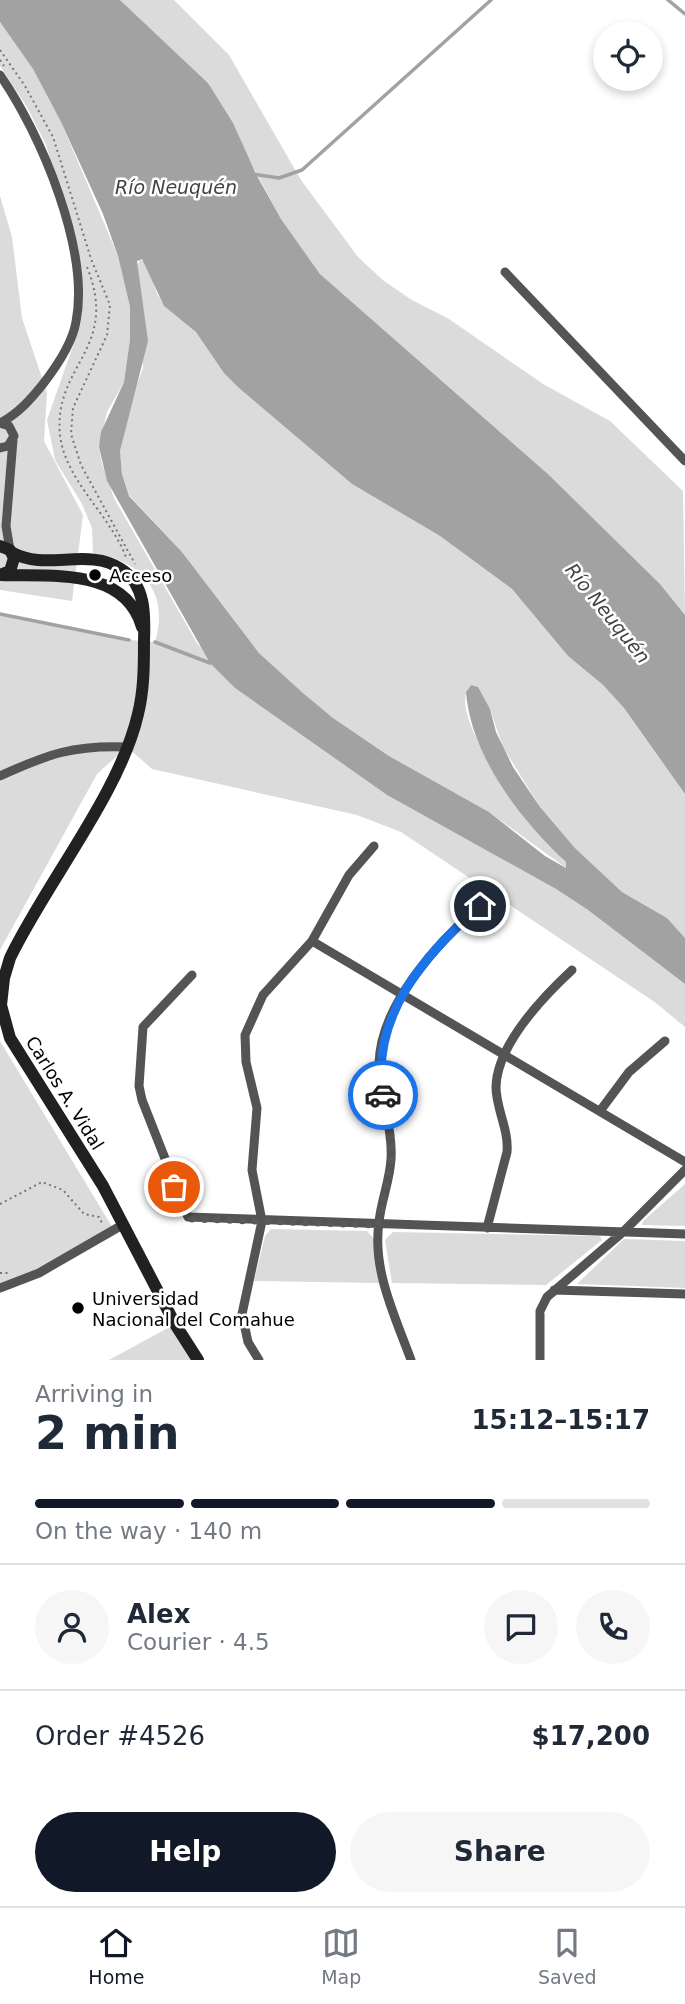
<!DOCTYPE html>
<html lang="en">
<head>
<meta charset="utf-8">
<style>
	body { margin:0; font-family:"DejaVu Sans",sans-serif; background:#f6f6f7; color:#1f2937; height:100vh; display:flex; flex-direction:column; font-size:26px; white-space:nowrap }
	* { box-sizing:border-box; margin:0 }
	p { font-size:23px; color:#747a83 }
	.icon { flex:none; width:38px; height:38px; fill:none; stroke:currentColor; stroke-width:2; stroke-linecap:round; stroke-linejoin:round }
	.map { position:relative; height:1360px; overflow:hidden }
	.side { display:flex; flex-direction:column; background:#fff; flex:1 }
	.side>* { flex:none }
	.tools { position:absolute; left:593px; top:21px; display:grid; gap:14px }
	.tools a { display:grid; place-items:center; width:70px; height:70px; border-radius:50%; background:#fff; box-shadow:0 4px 10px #0003; font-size:35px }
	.pin { position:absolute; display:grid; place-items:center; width:60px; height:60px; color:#fff; margin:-30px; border:4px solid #fff; border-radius:50%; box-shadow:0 2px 7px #0007 }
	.courier { position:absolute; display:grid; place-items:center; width:70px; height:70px; margin:-35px; border:5px solid #1a73e8; border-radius:50%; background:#fff; color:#222; box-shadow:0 2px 9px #0007 }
	.headline em { font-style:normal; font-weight:700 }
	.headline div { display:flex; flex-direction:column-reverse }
	.headline { display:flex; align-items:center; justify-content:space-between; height:119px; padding:0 35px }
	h1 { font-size:46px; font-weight:700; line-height:52px }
	.bar { display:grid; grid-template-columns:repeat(4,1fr); gap:10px 7px; align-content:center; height:84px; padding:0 35px }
	.bar i { height:9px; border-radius:5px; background:#e0e1e3 }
	.bar .active { background:#111827 }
	.bar p { grid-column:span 4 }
	.line { display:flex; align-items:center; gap:18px; padding:0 35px; border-top:2px solid #e0e1e3 }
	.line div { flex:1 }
	.round { display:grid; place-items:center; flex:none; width:74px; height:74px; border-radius:37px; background:#f6f6f7 }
	.button { display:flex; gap:14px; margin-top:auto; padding:14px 35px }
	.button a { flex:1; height:80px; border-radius:42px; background:#111827; color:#fff; font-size:28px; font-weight:700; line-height:80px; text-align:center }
	.button a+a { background:#f6f6f7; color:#1f2937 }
	.tabs { display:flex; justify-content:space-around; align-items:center; height:98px; border-top:2px solid #e0e1e3; background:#fff; font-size:19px; color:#747a83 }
	.tabs a { display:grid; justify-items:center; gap:4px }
	.tabs .active { color:#111827 }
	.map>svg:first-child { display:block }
	.green { fill:#dbdbdb }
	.water { fill:#a2a2a2 }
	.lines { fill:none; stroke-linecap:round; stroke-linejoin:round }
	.stream { stroke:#a2a2a2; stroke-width:3.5 }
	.path { stroke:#767676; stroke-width:2; stroke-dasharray:2 3.5; stroke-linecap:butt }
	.street { stroke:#545454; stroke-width:9 }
	.secondary { stroke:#212121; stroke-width:12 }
	.done { stroke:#595959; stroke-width:7; stroke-dasharray:0 12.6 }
	.route { stroke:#1a73e8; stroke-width:9 }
	.poi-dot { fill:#000; stroke:#fff; stroke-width:2.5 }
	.labels { text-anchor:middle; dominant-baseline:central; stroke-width:5; stroke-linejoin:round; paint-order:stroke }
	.poi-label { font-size:18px; fill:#000; stroke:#fff; text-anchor:start }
	.street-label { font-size:18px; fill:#000; stroke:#fff }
	.water-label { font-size:19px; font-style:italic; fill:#434343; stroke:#fff }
</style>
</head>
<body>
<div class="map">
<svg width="685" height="1360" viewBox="0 0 685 1360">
	<rect width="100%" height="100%" fill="#fff"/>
	<path class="green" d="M120,0H174L229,55L301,180L358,257L384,281L412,300L449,319L543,384L610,421L683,491L685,615L660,584L548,474L320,274L281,219L208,83Z
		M0,22L33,69L61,122L118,256L130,307V339L124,382L107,412L99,447L102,464L114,498L197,643L235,688L387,795L556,889L588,910L685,984V1027L656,1003L401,832L357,815L152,769L127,747L97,774L0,950V614L129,640L155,642C170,592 142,561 93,553L92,528L82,504L55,460L47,420L81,323L80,260L46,145L27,107L0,66Z
		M0,196L12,237L22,318L47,393L44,441L83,515L72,601L0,590Z
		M140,259C153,266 152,285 159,297C168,313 183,319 195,331C212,347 222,371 239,388L352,484L440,536L512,589L568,656L603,685L624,708L685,794V938L667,918L622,892L575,848L540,807L503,747L490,709L471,685C440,713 543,841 566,862V868L489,812L389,756L333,718L303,693L259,653L182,552L129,495L122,474L120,451L132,397L143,368L137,266Z
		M0,1041L114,1230L0,1288Z
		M685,1184V1226L642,1225L643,1221Z
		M271,1229L367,1231L374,1239L379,1283L254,1281L265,1236Z
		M393,1232L600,1236L602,1240L546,1285L392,1283L385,1240Z
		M624,1239L685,1241V1288L577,1284Z
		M175,1324L191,1360H109Z"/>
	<path class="water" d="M0,0H120L208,83L233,123L256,174L281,219L320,274L548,474L660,584L685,615V794L624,708L603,685L568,656L512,589L440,536L352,484L239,388L224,373L196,332L164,306L142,259L137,261L148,341L120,451L122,474L129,496L182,552L259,653L303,693L333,718L389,756L489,812L545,856L566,868V862C520,819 471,756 466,692L471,685L478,687L490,709L496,732L513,767L540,807L575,848L622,892L667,918L685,938V984L588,910L556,889L387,795L235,688L210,663L107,481L99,447L101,432L124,382L130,339V307L118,256L103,214L61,122L33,69L0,22Z"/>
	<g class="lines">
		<path class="stream" d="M668,0L685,14
			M252,174L279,178L302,170L491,0
			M0,614L129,640
			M155,642L210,663"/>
		<path class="path" d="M0,50L25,86L53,137L91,259L110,305L107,335L73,408L71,434L81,465L135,564
			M0,60L4,66
			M87,267C120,349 53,365 60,435C65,480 110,515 126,557
			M0,1204L42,1182L63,1190L84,1214L99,1217L102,1223
			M0,1273H9"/>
		<path class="street" d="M0,75C41,134 90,250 76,322C72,344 57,366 43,384C31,399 18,414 0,423
			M505,272L685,461
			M0,423L9,426L14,436L8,446L0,448
			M10,550L6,526L13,440
			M0,776C48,754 73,745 127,747
			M312,941L685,1162
			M192,975L143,1027L139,1086L142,1100L188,1217L685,1234
			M600,1111L629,1072L665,1041
			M487,1228L507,1152C509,1129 496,1109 496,1087C497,1045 543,997 572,970
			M0,1288L39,1273L124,1224
			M554,1290L685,1294
			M259,1360L248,1342L242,1314L262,1221L252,1170L257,1108L246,1062L245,1035L263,995L312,941L349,875L374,846
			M411,1360C395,1316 372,1270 379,1222C381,1201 390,1180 391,1159C393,1127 379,1096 379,1064C380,1005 438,942 480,906
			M540,1360V1311L547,1297L623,1232L685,1170"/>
		<path class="secondary" d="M0,546L10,550L14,558L10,571L0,575
			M13,553C46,571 89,547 121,569C146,585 145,615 144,641C144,665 144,690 138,714C120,793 46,883 10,958L4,978L1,1005L10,1038L103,1186L175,1324L198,1360
			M1,575C51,577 125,567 142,627"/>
	</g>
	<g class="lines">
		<path class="done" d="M174,1187L185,1214L192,1219L378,1225L391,1161V1136L383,1095"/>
		<path class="route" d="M383,1095C370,1017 425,954 480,906"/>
	</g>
	<g class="poi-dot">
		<circle cx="95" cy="575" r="7"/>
		<circle cx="78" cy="1308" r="7"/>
	</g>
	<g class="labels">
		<g class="poi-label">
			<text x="109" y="575">Acceso</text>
			<text x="92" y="1298">Universidad<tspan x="92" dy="21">Nacional del Comahue</tspan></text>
		</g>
		<g class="street-label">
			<text transform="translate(65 1093) rotate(58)">Carlos A. Vidal</text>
		</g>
		<g class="water-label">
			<text x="176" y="187">Río Neuquén</text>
			<text transform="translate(608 613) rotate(51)">Río Neuquén</text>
		</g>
	</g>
</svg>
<div class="tools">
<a><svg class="icon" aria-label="locate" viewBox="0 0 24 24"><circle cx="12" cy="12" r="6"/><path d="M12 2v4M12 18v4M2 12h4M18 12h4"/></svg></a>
</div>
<div class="pin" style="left:174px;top:1187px;background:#ea580c"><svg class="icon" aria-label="bag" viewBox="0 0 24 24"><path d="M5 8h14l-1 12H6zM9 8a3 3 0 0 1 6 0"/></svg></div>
<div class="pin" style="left:480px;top:906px;background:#1f2937"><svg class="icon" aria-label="home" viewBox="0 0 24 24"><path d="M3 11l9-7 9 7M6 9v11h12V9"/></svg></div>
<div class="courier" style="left:383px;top:1095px"><svg class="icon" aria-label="car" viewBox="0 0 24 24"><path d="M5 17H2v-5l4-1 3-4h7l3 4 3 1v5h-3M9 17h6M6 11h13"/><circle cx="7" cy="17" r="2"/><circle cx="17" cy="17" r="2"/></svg></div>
</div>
<section class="side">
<div class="headline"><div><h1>2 min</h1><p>Arriving in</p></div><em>15:12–15:17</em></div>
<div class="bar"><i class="active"></i><i class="active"></i><i class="active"></i><i></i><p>On the way · 140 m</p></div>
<div class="line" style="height:126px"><a class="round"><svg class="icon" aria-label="person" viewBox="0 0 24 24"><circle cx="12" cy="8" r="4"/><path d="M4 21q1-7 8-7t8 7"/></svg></a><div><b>Alex</b><p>Courier · 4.5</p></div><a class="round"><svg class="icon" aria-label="chat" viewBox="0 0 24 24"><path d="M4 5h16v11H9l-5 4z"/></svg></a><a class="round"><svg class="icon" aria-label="phone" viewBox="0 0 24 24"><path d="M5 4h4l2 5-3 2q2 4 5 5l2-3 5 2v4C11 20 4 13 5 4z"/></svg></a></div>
<div class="line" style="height:91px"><div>Order #4526</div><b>$17,200</b></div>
<div class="button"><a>Help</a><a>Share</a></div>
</section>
<nav class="tabs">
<a class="active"><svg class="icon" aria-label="home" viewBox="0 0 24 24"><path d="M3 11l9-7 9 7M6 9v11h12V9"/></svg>Home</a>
<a><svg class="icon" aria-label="map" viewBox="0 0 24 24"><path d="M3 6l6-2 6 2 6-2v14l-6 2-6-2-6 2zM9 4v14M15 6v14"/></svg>Map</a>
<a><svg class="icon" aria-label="saved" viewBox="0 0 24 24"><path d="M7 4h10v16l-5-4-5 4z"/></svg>Saved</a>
</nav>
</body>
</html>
